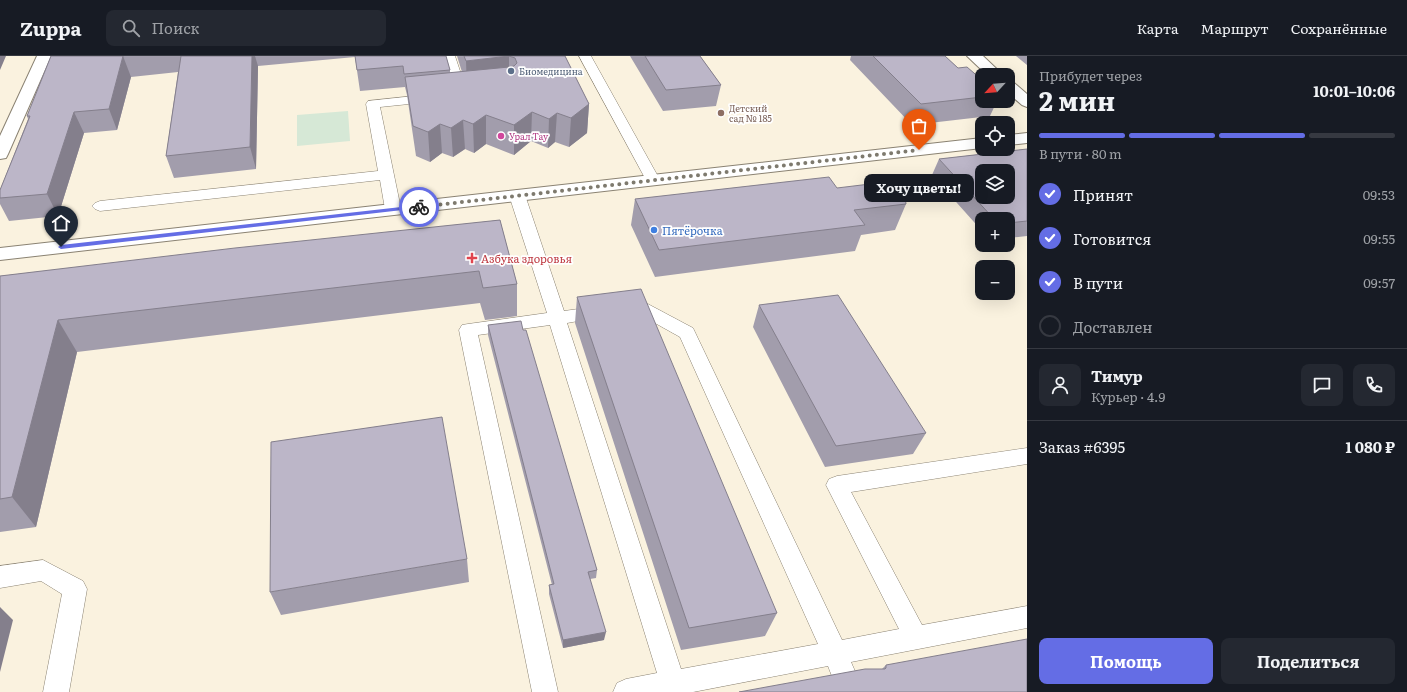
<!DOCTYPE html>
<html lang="ru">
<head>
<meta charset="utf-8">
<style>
	body { margin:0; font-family:Literata,serif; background:#242831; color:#f1f3f6; height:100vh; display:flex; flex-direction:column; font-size:15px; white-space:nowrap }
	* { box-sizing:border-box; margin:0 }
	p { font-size:13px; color:#9ea1a6 }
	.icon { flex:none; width:22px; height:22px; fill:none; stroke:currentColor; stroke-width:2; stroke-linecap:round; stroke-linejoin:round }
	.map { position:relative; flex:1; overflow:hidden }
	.sheet { display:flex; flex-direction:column; background:#171b24; width:380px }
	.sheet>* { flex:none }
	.needle { width:26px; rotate:244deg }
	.buttons { position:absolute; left:975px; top:12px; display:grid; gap:8px }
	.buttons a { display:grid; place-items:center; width:40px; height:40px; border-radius:8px; background:#171b24; box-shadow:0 4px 16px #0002; font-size:20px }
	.pin { position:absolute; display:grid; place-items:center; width:34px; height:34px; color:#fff; margin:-41px -17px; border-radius:50% 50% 50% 0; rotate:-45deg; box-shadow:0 0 4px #0007 }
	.pin .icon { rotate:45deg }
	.courier { position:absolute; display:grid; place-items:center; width:40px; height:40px; margin:-20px; border:3px solid #646de5; border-radius:50%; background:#fff; color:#222; box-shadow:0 1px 5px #0007 }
	.bubble { position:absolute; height:28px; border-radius:8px; background:#171b24; box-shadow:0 4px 16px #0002; font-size:13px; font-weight:700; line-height:28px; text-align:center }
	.overview em { font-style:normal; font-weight:700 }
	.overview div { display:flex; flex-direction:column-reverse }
	.overview { display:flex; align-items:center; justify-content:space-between; height:68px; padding:0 12px }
	h1 { font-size:26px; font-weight:700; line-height:30px }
	.bar { display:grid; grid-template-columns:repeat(4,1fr); gap:6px 4px; align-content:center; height:48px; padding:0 12px }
	.bar i { height:5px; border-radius:3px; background:#363941 }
	.bar .on { background:#646de5 }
	.bar p { grid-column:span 4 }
	.line { display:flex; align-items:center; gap:10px; padding:0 12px; border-top:1px solid #363941 }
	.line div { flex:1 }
	.round { display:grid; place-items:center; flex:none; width:42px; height:42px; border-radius:8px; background:#242831 }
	ol { padding:0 12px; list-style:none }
	li { display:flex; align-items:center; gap:12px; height:44px }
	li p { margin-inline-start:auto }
	li .icon { padding:4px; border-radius:50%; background:#646de5; color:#fff; stroke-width:4 }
	li:last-child { color:#9ea1a6 }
	li i { width:22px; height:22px; border:2px solid #363941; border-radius:50% }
	.primary-button { display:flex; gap:8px; margin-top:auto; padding:8px 12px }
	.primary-button a { flex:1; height:46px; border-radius:8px; background:#646de5; color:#fff; font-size:16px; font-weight:700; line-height:46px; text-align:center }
	.primary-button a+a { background:#242831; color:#f1f3f6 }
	header { display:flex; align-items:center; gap:24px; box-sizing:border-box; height:56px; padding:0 20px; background:#171b24; border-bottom:1px solid #363941 }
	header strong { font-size:19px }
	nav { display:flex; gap:22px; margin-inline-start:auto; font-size:14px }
	.search { width:280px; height:36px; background:#242831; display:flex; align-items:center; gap:10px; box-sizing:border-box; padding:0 14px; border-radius:8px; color:#9ea1a6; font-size:15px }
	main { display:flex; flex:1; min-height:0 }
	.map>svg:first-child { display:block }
	.green { fill:#d6e8d6 }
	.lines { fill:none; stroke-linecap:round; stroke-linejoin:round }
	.service-casing { stroke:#8a8272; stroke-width:1 }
	.minor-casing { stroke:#8a8272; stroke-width:2 }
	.tertiary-casing { stroke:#8a8272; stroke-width:2 }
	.service { fill:#fff; fill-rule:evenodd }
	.minor { fill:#fff; fill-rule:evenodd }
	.tertiary { fill:#fff; fill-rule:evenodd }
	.wall { fill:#a29dac }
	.shaded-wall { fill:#847f8c }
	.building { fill:#bcb6c8; stroke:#847f8c; fill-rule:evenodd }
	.route { fill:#646de5 }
	.done { stroke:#7e7a6e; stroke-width:4; stroke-dasharray:0 7.2 }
	.service-dot { fill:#5c6f8a; stroke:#fff; stroke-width:1.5 }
	.education-dot { fill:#8d6e63; stroke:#fff; stroke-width:1.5 }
	.hotel-dot { fill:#d1479c; stroke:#fff; stroke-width:1.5 }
	.shop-dot { fill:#3f7fe0; stroke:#fff; stroke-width:1.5 }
	.health-dot { fill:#e0444e; stroke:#fff; stroke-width:1.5 }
	.labels { text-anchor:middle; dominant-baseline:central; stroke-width:3.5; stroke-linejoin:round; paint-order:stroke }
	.far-service-label { font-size:9px; fill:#4e5e75; stroke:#fff; text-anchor:start }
	.far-education-label { font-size:9px; fill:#785e54; stroke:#fff; text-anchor:start }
	.far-hotel-label { font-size:9px; fill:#b23c85; stroke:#fff; text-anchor:start }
	.shop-label { font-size:11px; fill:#366cbe; stroke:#fff; text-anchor:start }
	.health-label { font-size:11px; fill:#be3a42; stroke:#fff; text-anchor:start }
</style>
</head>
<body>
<header>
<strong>Zuppa</strong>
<div class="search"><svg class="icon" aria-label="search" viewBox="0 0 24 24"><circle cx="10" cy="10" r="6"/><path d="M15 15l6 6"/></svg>Поиск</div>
<nav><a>Карта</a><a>Маршрут</a><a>Сохранённые</a></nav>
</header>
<main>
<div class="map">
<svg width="1027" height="636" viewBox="0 0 1027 636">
	<rect width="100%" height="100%" fill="#faf2df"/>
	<path class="green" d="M348,55L350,85L297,90V59Z"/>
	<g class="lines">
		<defs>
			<path id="service" d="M443,0H455L468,39L466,42H454L452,39L454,37Z
				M579,0H591L660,124L658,127L653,128L648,127L646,124Z
				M433,38L438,39L440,42L438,45L380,51L401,153L398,156L393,158L388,156L385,153L380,124L100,155L95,153L92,150L95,147L100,145L378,115L366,48L368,45Z
				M517,134L522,136L525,139L564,255L600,250L606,252L609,256L606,260L567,267L681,613L818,588L680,281L637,257L626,258L620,256L617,252L620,248C629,245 637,244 646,247L693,272L842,584L899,573L826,429L829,423L837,420L1027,392V408L851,436L922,569L1027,550V572L851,606L864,636H838L828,610L693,636H613L617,627L626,623L657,617L550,269L478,279L558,636H532L459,274L462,269L468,268L547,257L509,139L512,136Z
				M43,504L83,525L87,533L69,636H43L62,538L41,525L0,532V510Z"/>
			<path id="minor" d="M37,0H51L8,98L6,102L0,103V80Z
				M1027,77V87L1008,89V79Z
				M982,82V92L0,204V192Z"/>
			<path id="tertiary" d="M967,0H983L1003,19H987Z
				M1008,25L1013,26L1027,38V51L1022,49L1008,37Z"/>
		</defs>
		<use href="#service" class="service-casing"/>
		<use href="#minor" class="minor-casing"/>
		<use href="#tertiary" class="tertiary-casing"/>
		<use href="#service" class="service"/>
		<use href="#minor" class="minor"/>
		<use href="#tertiary" class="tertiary"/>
	</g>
	<path class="wall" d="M51,0H446L450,14V17L462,16L457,0H565L589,48L587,77L569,91L555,86L548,92L531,85L514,99L486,88L474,97L465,93L453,101L442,97L430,106L416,100L407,39L405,31L360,35L355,1L258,10L256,113L174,122L166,100L178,16L131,21L117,74L84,77L58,160L9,165L0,148V134L28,63L27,60Z
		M630,0H700L721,29L716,50L663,55Z
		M851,0H945L958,12L982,24V45H997L990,60L912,69L850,4Z
		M1016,0H1027V9Z
		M1027,93V180L1008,182V163H982V175L932,119L939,103Z
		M837,132L906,148L895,174L861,179L855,195L655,221L631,169L635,143Z
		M500,164L517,228V260L485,264L480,247L77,296L36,471L0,476V220Z
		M577,241L777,557L765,580L681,594L575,267Z
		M759,249L926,377L913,398L825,411L753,271Z
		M488,269L523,274L597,514L596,522L590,523L604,584L563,592L549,538V529H552L488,279Z
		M467,503L469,526L281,559L270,536Z
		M886,609L1027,636L882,613Z"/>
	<path class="shaded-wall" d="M0,0H6L0,14Z
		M123,0L131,21L117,74L109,53Z
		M252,0H255L258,10L256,113L250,91Z
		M509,0V29L467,33L466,5Z
		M589,48L587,77L569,91L571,62Z
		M74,56L84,77L58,160L47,138Z
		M532,56L531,85L514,99V69Z
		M557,57L555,86L548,92L549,63Z
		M486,59V88L474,97L473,68Z
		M463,64L465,93L453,101L451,72Z
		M440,68L442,97L430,106L428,76Z
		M58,264L77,296L36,471L12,441Z
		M0,551L13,564L0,616Z
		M606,576L604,584L563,592V584Z"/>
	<path class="building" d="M51,0H123L109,53L74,56L47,138L0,142V134L30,60H27Z
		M181,0H252L250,91L166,100Z
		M355,0H446L450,14L404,18L403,10L357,14Z
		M464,0H565L589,48L571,62L557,57L549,63L532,56L514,69L486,59L473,68L463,64L451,72L440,68L428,76L413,70L405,21L509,11L514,10L517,7L515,2L509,0L466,5Z
		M645,0H700L721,29L666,34Z
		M873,0H945L958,12L967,11L982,24V41L921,48Z
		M1027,93V165L1008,167V163H994L939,103ZM982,115H1008V141H982Z
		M829,121L837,132L903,124L906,148L854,154L865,169L659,194L635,143Z
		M500,164L517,228L483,232L479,215L58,264L12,441L0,443V220L235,192Z
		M641,233L777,557L689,572L577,241Z
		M838,239L926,377L836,390L759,249Z
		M521,265L523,274H526L597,514L588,516L606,576L563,584L549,529L554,528L488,269Z
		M442,361L467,503L270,536L271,386Z
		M1027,583V636H739L865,613H885L886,612V609Z"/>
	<path class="route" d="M419,149L421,151L420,152L61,193L58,191L61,189Z"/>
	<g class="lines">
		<path class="done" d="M419,151L919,94"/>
	</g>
	<circle class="service-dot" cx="511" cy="15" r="4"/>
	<circle class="education-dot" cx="721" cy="57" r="4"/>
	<circle class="hotel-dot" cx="501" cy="80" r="4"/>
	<circle class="shop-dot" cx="654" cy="174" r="4"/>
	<path class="health-dot" d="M470 196h4v4h4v4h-4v4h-4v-4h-4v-4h4z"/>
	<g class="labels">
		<g class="far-service-label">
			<text x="519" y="15">Биомедицина</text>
		</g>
		<g class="far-education-label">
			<text x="729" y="52">Детский<tspan x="729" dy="10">сад № 185</tspan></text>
		</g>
		<g class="far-hotel-label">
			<text x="509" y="80">Урал Тау</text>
		</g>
		<g class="shop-label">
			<text x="662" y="174">Пятёрочка</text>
		</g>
		<g class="health-label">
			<text x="481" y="202">Азбука здоровья</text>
		</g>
	</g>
</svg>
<div class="buttons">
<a><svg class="needle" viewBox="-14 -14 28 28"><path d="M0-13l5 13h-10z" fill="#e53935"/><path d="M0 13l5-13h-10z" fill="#9ea1a6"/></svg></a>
<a><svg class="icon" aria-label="locate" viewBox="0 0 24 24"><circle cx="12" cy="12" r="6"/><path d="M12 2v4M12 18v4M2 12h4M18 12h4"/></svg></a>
<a><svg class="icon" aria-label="layers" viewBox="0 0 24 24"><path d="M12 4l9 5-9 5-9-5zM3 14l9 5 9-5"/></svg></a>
<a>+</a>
<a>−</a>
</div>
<div class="pin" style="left:919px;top:94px;background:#ea580c"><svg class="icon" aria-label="bag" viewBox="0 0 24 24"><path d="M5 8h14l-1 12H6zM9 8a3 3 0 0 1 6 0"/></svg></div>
<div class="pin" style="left:61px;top:191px;background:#1f2937"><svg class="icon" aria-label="home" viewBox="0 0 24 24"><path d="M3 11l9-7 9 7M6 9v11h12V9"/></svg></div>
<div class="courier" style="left:419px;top:151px"><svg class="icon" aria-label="bike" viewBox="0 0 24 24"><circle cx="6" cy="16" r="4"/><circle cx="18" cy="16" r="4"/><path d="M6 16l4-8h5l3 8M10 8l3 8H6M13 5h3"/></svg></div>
<div class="bubble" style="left:864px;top:118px;width:110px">Хочу цветы!</div>
</div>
<section class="sheet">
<div class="overview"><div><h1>2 мин</h1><p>Прибудет через</p></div><em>10:01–10:06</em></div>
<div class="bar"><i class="on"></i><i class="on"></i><i class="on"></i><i></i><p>В пути · 80 m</p></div>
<ol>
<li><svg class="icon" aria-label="check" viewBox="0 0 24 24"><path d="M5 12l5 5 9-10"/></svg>Принят<p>09:53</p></li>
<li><svg class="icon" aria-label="check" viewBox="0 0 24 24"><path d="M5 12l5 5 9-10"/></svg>Готовится<p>09:55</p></li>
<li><svg class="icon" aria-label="check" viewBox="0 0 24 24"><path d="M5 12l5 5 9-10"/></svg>В пути<p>09:57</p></li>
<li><i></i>Доставлен</li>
</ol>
<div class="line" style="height:72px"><a class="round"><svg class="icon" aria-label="person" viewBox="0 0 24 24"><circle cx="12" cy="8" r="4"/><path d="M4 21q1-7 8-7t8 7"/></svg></a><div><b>Тимур</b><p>Курьер · 4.9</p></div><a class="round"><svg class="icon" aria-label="chat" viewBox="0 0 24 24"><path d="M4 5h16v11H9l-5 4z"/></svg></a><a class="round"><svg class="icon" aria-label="phone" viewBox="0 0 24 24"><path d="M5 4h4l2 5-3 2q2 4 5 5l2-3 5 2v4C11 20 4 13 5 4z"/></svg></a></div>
<div class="line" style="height:52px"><div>Заказ #6395</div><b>1 080 ₽</b></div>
<div class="primary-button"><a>Помощь</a><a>Поделиться</a></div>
</section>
</main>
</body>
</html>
